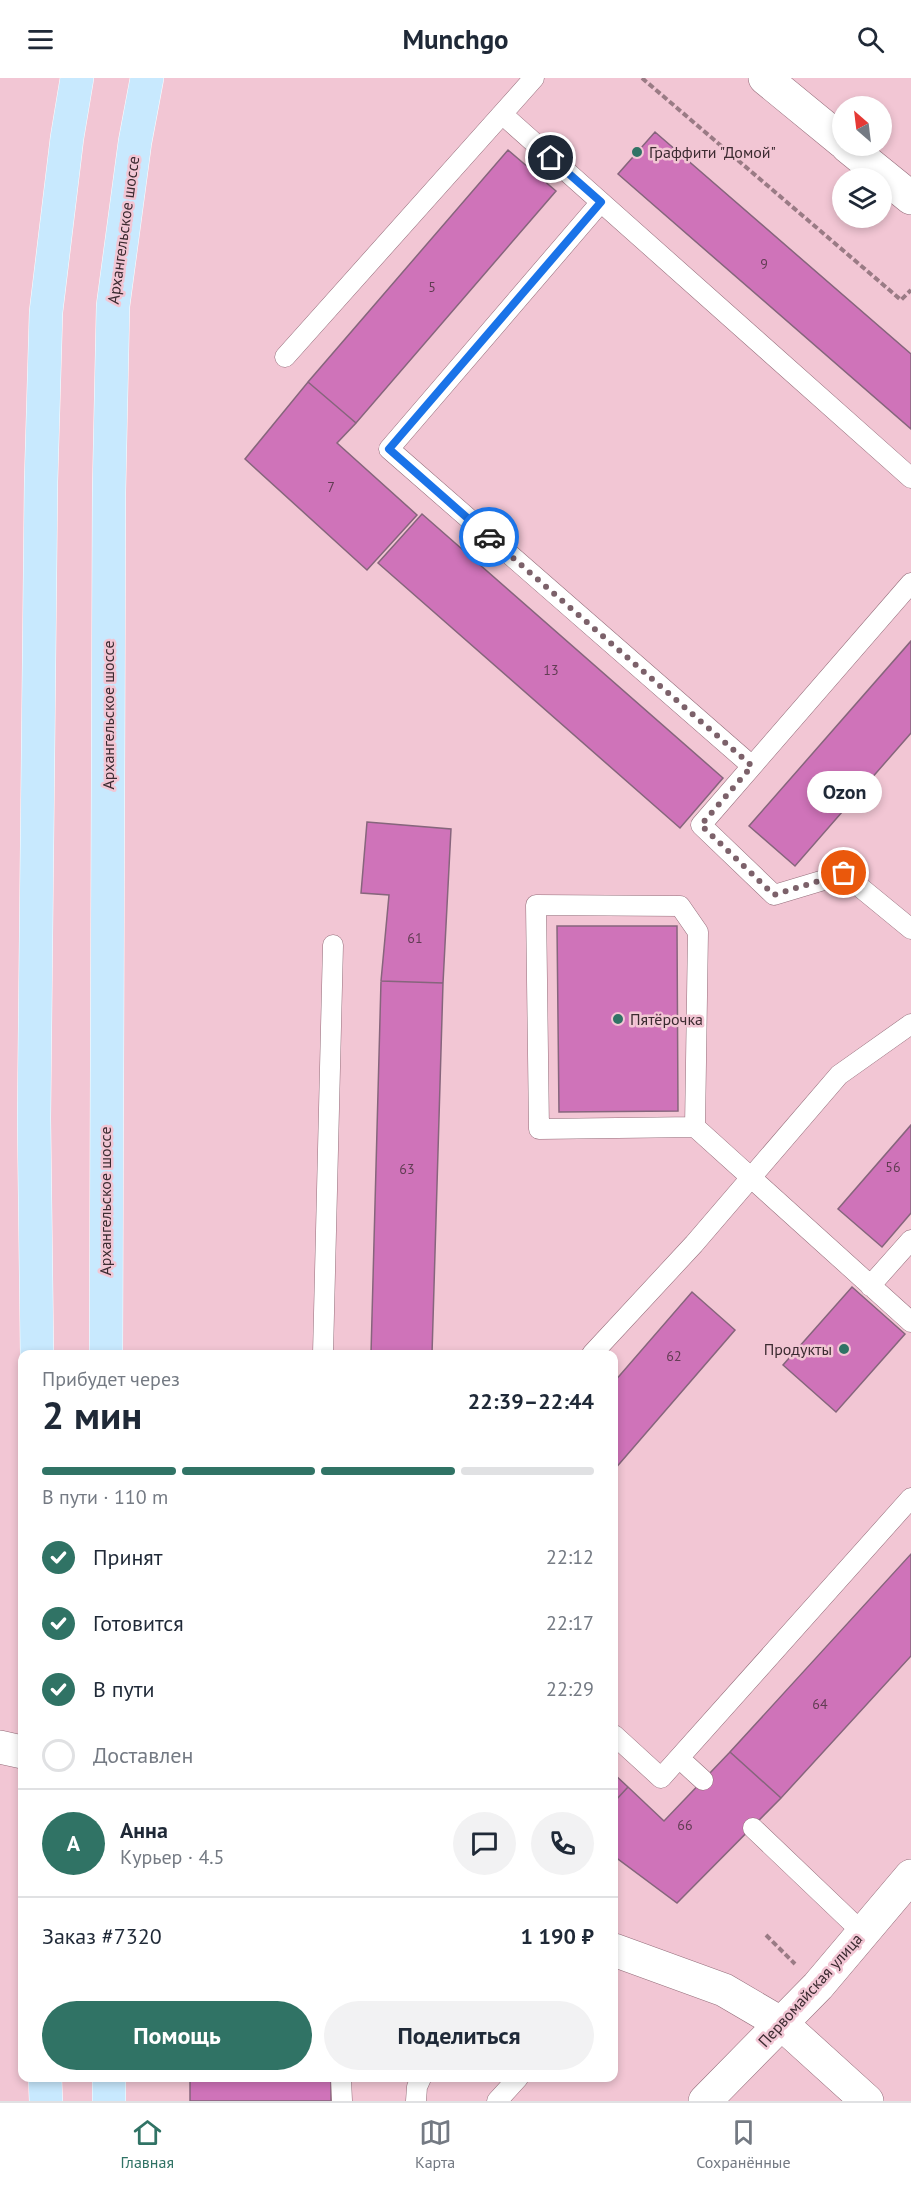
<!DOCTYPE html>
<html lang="ru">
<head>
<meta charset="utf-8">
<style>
	body { margin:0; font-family:"PT Sans",sans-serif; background:#f2f2f3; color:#1f2937; height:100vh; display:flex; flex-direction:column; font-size:22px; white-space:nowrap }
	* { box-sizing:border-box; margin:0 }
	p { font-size:20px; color:#747a83 }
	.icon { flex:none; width:33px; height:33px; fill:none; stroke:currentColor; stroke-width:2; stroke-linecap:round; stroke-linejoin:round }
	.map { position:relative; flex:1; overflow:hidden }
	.details { position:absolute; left:18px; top:1272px; width:600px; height:732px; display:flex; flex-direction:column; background:#fff; border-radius:12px; box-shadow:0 3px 9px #0003 }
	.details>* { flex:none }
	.needle { width:39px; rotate:332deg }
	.buttons { position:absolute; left:832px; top:18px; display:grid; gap:12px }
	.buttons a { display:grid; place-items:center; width:60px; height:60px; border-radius:50%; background:#fff; box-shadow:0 3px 9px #0003; font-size:30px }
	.pin { position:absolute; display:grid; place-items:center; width:51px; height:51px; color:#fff; margin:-26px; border:3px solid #fff; border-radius:50%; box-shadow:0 2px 6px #0007 }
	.courier { position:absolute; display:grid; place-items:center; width:60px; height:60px; margin:-30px; border:4px solid #1a73e8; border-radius:50%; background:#fff; color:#222; box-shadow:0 2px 8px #0007 }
	.bubble { position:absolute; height:42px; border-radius:21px; background:#fff; box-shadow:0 3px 9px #0003; font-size:20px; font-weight:800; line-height:42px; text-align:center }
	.summary em { font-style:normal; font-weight:800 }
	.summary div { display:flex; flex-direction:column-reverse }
	.summary { display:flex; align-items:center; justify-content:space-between; height:102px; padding:0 24px }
	h1 { font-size:39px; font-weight:800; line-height:45px }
	.bar { display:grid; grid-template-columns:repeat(4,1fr); gap:9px 6px; align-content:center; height:72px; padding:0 24px }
	.bar i { height:8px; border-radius:4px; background:#e0e1e3 }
	.bar .on { background:#307365 }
	.bar p { grid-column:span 4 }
	.line { display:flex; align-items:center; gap:15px; padding:0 24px; border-top:2px solid #e0e1e3 }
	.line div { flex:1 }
	.round { display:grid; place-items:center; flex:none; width:63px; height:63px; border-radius:32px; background:#f2f2f3 }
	ol { padding:0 24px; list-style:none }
	li { display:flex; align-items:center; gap:18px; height:66px }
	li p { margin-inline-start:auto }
	li .icon { padding:6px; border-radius:50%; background:#307365; color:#fff; stroke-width:4 }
	li:last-child { color:#747a83 }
	li i { width:33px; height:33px; border:3px solid #e0e1e3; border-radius:50% }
	.cta { display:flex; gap:12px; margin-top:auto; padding:12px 24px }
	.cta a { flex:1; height:69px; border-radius:36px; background:#307365; color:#fff; font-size:24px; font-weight:800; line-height:69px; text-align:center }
	.cta a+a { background:#f2f2f3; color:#1f2937 }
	header { display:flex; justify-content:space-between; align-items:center; height:78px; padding:0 24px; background:#fff; font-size:27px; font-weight:800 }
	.dock { display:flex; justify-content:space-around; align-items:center; height:84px; border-top:2px solid #e0e1e3; background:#fff; font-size:16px; color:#747a83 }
	.dock a { display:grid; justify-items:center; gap:3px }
	.dock .on { color:#307365 }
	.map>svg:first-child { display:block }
	.building { fill:#cf73b9; stroke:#86657c; stroke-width:1.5 }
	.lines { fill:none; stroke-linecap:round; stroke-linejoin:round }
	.lane-casing { stroke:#946d7a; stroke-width:21 }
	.street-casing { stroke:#946d7a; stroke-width:34 }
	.secondary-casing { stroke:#946d7a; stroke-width:34 }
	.primary-casing { stroke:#fff; stroke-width:34 }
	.path { stroke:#9a7b85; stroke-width:4; stroke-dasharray:6 3; stroke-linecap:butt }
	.lane { stroke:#fff; stroke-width:20 }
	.street { stroke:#fff; stroke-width:33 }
	.secondary { stroke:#fff; stroke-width:33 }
	.primary { stroke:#c8e9fe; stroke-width:33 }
	.done { stroke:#7c616a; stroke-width:6; stroke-dasharray:0 10.8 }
	.route { stroke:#1a73e8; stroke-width:8 }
	.poi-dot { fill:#307365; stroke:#f2c6d4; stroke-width:2 }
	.labels { text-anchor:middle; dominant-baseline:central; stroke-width:5; stroke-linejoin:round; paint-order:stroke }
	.number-label { font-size:14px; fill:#613d53 }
	.poi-label { font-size:16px; fill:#3c2b31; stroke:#f2c6d4; text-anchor:start }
	.street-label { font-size:16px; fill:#3c2b31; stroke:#f2c6d4 }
</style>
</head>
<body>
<header><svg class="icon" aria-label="menu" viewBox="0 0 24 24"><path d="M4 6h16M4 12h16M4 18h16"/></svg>Munchgo<svg class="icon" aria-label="search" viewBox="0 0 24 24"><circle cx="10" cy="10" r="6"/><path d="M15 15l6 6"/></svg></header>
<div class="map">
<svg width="911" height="2023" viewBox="0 0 911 2023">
	<rect width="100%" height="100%" fill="#f2c6d4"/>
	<path class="building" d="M655,54L911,276V351L618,96Z
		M508,72L556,113L356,345L308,304Z
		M308,304L356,345L337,365L417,437L367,492L245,381Z
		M422,436L723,700L680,750L378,485Z
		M911,563V655L795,788L749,748Z
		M367,744L451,751L443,905L381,903L389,817L361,815Z
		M557,848H677L678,1033L559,1034Z
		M381,903L443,905L432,1276H371Z
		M911,1047V1135L882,1169L838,1131Z
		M852,1209L905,1256L836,1334L783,1287Z
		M692,1214L735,1252L614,1392V1304Z
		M911,1476V1578L781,1720L730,1674Z
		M730,1674L781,1720L677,1825L614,1778V1724L628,1709L664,1743Z
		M614,1696L628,1709L614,1724Z
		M190,2000H331V2023H190Z"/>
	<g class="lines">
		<defs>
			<path id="lane" d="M534,0L502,36L911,400
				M601,124L389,371L752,688
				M285,279L502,36
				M911,505L701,747L774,817L844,796L911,851
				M695,1049L698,854L680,828L536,827L539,1051L695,1049L911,1244
				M870,1208L911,1162
				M323,1276L333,867
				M592,1276L694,1166L839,997L911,946
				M614,1657L661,1700L911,1420
				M679,1680L703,1702
				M753,1750L862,1854
				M341,2000L342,2023
				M416,2023L417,2009L421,2000
				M497,2023L518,2000"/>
			<path id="street" d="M765,0L843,64
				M847,68L911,120
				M0,1669L22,1674
				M614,1872L724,1912L782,1946L867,2023"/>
			<path id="secondary" d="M705,2023L818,1908L911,1798"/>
			<path id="primary" d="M37,1276L34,1040L41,404L46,234L67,60L77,0
				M106,1276L109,414L113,228L135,64L147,0
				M45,2000L46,2023
				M109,2000V2023"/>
		</defs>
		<use href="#lane" class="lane-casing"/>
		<use href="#street" class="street-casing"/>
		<use href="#secondary" class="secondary-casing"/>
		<use href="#primary" class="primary-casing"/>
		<path class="path" d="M642,0L901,222L911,212
			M766,1857L795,1886"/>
		<use href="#lane" class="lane"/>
		<use href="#street" class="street"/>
		<use href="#secondary" class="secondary"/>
		<use href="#primary" class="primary"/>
	</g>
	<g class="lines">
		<path class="done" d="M489,459L752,688L701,747L774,817L844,795"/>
		<path class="route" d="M489,459L389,371L601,124L551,80"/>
	</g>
	<g class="poi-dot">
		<circle cx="637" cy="74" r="6"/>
		<circle cx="618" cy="941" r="6"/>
		<circle cx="844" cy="1271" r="6"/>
	</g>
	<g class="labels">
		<g class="number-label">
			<text x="764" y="186">9</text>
			<text x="432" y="209">5</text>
			<text x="331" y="409">7</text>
			<text x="551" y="592">13</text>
			<text x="415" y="860">61</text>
			<text x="893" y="1089">56</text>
			<text x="407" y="1091">63</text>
			<text x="674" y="1278">62</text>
			<text x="820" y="1626">64</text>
			<text x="685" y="1747">66</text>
		</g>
		<g class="poi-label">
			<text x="649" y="74">Граффити "Домой"</text>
			<text x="630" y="941">Пятёрочка</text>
			<text x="832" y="1271" text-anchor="end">Продукты</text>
		</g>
		<g class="street-label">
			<text transform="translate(123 152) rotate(-82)">Архангельское шоссе</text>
			<text transform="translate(108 637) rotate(-90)">Архангельское шоссе</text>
			<text transform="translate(105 1123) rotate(-90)">Архангельское шоссе</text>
			<text transform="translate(810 1912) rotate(-48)">Первомайская улица</text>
		</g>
	</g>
</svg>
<div class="buttons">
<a><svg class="needle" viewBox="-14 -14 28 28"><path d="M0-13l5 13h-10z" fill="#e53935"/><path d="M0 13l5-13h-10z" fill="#747a83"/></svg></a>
<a><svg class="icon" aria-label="layers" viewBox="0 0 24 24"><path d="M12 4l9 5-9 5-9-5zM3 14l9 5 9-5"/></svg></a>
</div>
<div class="pin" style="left:844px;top:795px;background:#ea580c"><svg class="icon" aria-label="bag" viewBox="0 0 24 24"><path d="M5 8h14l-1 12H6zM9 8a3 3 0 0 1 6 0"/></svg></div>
<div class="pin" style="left:551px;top:80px;background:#1f2937"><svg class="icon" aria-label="home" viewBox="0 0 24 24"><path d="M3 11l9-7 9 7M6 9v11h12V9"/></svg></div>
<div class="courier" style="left:489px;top:459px"><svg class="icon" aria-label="car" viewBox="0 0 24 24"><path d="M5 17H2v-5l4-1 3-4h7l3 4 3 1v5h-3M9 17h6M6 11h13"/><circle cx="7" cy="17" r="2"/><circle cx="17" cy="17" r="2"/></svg></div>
<div class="bubble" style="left:807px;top:693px;width:75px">Ozon</div>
<section class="details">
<div class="summary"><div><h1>2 мин</h1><p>Прибудет через</p></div><em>22:39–22:44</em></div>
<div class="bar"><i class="on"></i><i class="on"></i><i class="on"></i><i></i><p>В пути · 110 m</p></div>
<ol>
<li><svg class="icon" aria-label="check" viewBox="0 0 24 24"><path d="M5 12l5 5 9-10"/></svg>Принят<p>22:12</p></li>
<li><svg class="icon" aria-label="check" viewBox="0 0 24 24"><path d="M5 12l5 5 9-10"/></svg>Готовится<p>22:17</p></li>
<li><svg class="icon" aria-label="check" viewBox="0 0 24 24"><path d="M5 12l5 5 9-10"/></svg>В пути<p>22:29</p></li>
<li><i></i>Доставлен</li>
</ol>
<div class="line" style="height:108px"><b class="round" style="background:#307365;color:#fff">А</b><div><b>Анна</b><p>Курьер · 4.5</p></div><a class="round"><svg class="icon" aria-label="chat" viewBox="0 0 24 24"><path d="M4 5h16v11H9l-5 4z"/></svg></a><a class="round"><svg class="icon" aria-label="phone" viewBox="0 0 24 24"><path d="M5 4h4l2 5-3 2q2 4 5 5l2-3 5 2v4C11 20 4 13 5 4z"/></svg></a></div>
<div class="line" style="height:78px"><div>Заказ #7320</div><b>1 190 ₽</b></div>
<div class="cta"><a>Помощь</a><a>Поделиться</a></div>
</section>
</div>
<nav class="dock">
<a class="on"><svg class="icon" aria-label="home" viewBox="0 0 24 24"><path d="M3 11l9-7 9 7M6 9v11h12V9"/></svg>Главная</a>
<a><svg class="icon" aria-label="map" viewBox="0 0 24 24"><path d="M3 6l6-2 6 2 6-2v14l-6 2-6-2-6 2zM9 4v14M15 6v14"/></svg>Карта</a>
<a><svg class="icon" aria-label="saved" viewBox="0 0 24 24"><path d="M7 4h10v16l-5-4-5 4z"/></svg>Сохранённые</a>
</nav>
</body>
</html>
